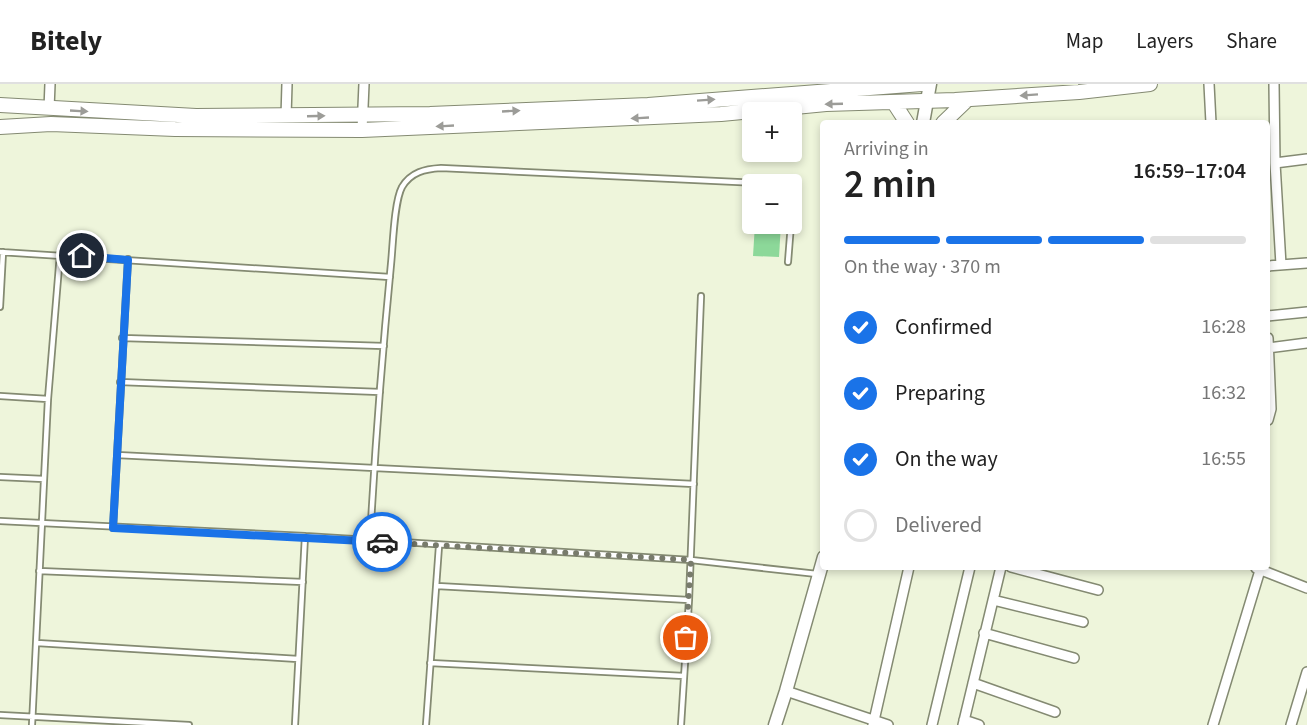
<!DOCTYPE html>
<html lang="en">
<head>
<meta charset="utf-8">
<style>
	body { margin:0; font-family:"Source Sans 3",sans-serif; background:#f6f6f6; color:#222; height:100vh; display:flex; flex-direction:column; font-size:22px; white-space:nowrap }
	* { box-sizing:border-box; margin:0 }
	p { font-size:20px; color:#767676 }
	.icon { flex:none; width:33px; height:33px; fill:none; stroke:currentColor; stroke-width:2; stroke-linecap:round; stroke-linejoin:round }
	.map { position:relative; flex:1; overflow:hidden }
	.side { position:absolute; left:820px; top:36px; width:450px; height:450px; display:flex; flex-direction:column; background:#fff; border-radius:6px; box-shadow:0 3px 9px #0003 }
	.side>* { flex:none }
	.fabs { position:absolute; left:742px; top:18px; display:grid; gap:12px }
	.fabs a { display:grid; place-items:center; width:60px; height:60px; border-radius:6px; background:#fff; box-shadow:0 3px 9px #0003; font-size:30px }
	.pin { position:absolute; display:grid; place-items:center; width:51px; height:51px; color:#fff; margin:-26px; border:3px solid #fff; border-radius:50%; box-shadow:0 2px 6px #0007 }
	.courier { position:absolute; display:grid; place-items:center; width:60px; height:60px; margin:-30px; border:4px solid #1a73e8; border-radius:50%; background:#fff; color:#222; box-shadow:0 2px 8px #0007 }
	.head em { font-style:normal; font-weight:600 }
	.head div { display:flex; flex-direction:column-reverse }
	.head { display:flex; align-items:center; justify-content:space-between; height:102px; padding:0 24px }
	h1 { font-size:39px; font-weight:600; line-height:45px }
	.bar { display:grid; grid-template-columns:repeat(4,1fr); gap:9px 6px; align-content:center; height:72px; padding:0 24px }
	.bar i { height:8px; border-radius:4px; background:#e0e0e0 }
	.bar .active { background:#1a73e8 }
	.bar p { grid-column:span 4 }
	ol { padding:0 24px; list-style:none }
	li { display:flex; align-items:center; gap:18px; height:66px }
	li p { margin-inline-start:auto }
	li .icon { padding:6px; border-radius:50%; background:#1a73e8; color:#fff; stroke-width:4 }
	li:last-child { color:#767676 }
	li i { width:33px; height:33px; border:3px solid #e0e0e0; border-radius:50% }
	header { display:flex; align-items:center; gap:36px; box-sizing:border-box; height:84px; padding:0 30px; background:#fff; border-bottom:2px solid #e0e0e0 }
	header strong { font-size:28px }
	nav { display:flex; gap:33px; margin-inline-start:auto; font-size:21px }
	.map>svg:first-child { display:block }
	.building { fill:#8cd899 }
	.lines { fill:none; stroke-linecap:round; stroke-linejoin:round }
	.service-casing { stroke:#848a72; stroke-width:8 }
	.minor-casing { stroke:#848a72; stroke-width:12 }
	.tertiary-casing { stroke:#848a72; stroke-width:15 }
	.secondary-casing { stroke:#848a72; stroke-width:16 }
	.service { stroke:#fff; stroke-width:4.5 }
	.minor { stroke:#fff; stroke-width:9 }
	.tertiary { stroke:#fff; stroke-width:12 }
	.secondary { stroke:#fff; stroke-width:14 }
	.oneway { fill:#9c9c98 }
	.done { stroke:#787b6c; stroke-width:6; stroke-dasharray:0 10.8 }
	.route { stroke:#1a73e8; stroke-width:8 }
</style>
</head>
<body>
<header>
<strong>Bitely</strong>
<nav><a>Map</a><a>Layers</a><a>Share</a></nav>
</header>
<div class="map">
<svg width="1307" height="641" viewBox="0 0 1307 641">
	<rect width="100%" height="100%" fill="#eef5db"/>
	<path class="building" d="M755,140H781L779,173L753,172Z"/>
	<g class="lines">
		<defs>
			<path id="service" d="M792,114V122
				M0,168L390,193
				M788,178L791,140
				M0,223L3,168
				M122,254L384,262
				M120,298L380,308
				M0,312L48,315
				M117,371L694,400
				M0,393L44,395
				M0,437L305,452L691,476L817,490
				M113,444L128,175
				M370,457C375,364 382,272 391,180C393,161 394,118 402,103C411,88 425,85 441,84L778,100
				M39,487L303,498
				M437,502L689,516
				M37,559L298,575
				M430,579L684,592
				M0,631L189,641
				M32,641L48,315L60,170
				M295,641L305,452
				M426,641L439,462
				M681,641L689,516L701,212"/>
			<path id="minor" d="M1209,0L1211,39
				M1274,0L1275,79L1281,181
				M49,25L50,0
				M286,33L287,0
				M362,46L364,0
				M1275,79L1307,75
				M1268,182L1307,179
				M1268,232L1307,228
				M1268,254L1271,325L1268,336
				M1268,264L1307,259
				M1011,483L1098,506
				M1256,484L1307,504
				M993,516L1083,538
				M984,549L1074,574
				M973,599L1055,628
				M786,607L888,641
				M964,636L979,641
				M873,641L909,483
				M932,641L970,483
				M963,641L1001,483
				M1213,641L1261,483
				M1291,641L1307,588"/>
			<path id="tertiary" d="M923,39L930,0
				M775,641L786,607L824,473"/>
			<path id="secondary" d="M894,19L907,39
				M0,21L196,32L430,30L648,21L922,0
				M943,39L967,16
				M0,43L51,40L175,45L362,46L721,30L826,20L955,16L1079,8L1150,0"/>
		</defs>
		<use href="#service" class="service-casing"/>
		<use href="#minor" class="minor-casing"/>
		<use href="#tertiary" class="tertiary-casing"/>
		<use href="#secondary" class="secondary-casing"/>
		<use href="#service" class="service"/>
		<use href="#minor" class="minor"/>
		<use href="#tertiary" class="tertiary"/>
		<use href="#secondary" class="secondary"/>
	</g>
	<defs><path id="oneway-solid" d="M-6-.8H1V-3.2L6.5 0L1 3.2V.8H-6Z" transform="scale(1.5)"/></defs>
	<g class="oneway">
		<use href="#oneway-solid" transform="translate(1029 11) rotate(176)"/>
		<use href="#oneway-solid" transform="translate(706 16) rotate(-4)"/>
		<use href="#oneway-solid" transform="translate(834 20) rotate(178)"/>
		<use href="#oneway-solid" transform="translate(79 27) rotate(3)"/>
		<use href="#oneway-solid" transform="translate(511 27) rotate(-3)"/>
		<use href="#oneway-solid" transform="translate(316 32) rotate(-2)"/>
		<use href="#oneway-solid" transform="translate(640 34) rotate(177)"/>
		<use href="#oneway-solid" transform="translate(445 42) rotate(177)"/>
	</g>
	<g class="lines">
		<path class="done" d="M382,458L691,476L686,554"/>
		<path class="route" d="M82,172L128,176L113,444L382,458"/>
	</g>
</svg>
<div class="fabs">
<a>+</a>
<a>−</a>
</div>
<div class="pin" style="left:686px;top:554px;background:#ea580c"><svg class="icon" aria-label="bag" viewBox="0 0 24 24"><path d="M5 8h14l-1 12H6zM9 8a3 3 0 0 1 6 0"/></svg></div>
<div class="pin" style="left:82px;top:172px;background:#1f2937"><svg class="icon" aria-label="home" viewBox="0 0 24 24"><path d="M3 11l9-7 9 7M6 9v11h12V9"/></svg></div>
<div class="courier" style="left:382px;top:458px"><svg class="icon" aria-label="car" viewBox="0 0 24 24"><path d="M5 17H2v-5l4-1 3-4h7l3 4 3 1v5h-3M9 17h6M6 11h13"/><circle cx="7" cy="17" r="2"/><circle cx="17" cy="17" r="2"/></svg></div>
<section class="side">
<div class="head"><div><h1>2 min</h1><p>Arriving in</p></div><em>16:59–17:04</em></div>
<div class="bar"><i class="active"></i><i class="active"></i><i class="active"></i><i></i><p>On the way · 370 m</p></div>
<ol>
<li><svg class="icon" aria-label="check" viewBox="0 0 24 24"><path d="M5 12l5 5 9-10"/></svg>Confirmed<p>16:28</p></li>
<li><svg class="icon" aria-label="check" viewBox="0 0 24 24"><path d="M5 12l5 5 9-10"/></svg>Preparing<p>16:32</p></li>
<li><svg class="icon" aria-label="check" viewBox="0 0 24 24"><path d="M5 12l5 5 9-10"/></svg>On the way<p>16:55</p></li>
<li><i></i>Delivered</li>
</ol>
</section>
</div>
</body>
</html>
